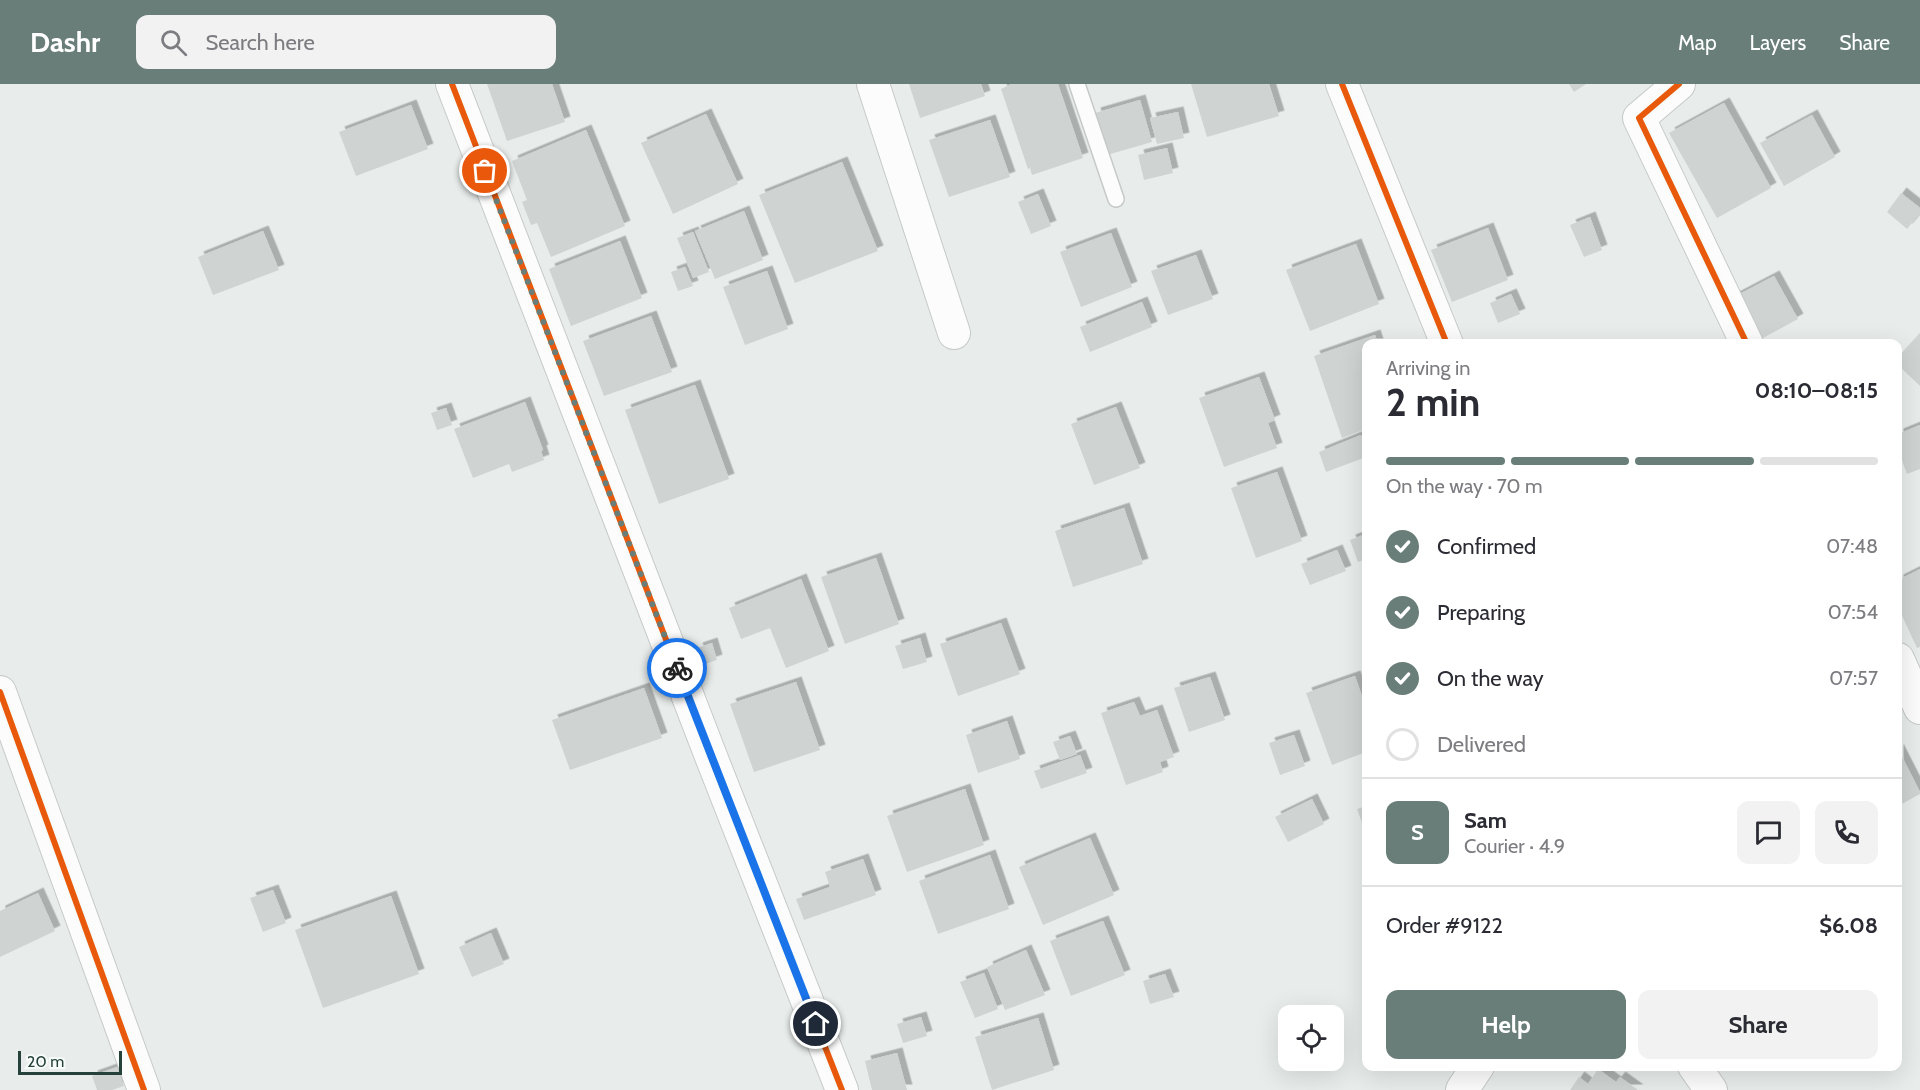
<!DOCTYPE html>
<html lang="en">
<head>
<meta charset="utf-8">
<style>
	body { margin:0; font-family:Cabin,sans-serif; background:#f2f2f3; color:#2b2b33; height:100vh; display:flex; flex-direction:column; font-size:22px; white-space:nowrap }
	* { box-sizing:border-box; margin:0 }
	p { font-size:20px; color:#7c7c81 }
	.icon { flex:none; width:33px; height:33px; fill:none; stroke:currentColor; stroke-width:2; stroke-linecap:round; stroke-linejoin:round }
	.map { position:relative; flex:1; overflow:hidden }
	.panel { position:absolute; left:1362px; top:255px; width:540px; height:732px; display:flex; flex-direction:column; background:#fff; border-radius:12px; box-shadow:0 6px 24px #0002 }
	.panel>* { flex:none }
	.controls { position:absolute; left:1278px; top:921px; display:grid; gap:12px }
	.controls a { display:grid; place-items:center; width:66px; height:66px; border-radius:12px; background:#fff; box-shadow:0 6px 24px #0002; font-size:30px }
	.scale { position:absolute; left:18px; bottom:15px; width:104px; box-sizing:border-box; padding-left:6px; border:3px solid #24423a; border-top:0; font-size:16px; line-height:21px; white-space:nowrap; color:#24423a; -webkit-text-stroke:4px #f7fbf9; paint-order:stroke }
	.pin { position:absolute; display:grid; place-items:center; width:51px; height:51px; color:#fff; margin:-26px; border:3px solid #fff; border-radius:50%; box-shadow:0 2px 6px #0007 }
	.courier { position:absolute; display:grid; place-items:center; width:60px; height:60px; margin:-30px; border:4px solid #1a73e8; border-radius:50%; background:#fff; color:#222; box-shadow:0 2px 8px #0007 }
	.head em { font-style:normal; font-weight:800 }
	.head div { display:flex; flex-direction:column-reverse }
	.head { display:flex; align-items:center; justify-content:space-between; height:102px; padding:0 24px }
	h1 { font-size:39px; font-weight:800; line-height:45px }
	.bar { display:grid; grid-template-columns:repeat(4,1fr); gap:9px 6px; align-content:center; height:72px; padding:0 24px }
	.bar i { height:8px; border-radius:4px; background:#e1e1e2 }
	.bar .active { background:#697e78 }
	.bar p { grid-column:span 4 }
	.line { display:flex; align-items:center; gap:15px; padding:0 24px; border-top:2px solid #e1e1e2 }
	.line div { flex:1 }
	.round { display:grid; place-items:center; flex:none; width:63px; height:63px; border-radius:12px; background:#f2f2f3 }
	ol { padding:0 24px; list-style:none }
	li { display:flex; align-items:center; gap:18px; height:66px }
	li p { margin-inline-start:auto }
	li .icon { padding:6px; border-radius:50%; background:#697e78; color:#fff; stroke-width:4 }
	li:last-child { color:#7c7c81 }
	li i { width:33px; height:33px; border:3px solid #e1e1e2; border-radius:50% }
	.primary-button { display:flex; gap:12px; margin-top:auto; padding:12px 24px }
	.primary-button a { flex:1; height:69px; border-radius:12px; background:#697e78; color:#fff; font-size:24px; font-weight:800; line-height:69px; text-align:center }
	.primary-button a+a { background:#f2f2f3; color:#2b2b33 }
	header { display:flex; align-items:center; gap:36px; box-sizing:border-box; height:84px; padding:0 30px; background:#697e78; color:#fff }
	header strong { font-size:28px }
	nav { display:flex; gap:33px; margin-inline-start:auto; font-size:21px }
	.search { width:420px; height:54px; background:#f2f2f3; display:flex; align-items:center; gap:15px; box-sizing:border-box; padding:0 21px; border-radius:12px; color:#7c7c81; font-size:22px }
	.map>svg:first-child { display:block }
	.building { fill:#cfd4d2; filter:url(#shadow) }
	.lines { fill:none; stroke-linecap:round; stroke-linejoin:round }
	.service-casing { stroke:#c5cac8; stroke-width:18 }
	.minor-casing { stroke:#c5cac8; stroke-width:34 }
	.service { stroke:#fcfcfc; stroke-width:15 }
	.minor { stroke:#fcfcfc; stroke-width:32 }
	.cycleway-casing { stroke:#f7fbf9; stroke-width:10 }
	.cycleway { stroke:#e8590c; stroke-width:6 }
	.done { stroke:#697e78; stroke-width:6; stroke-dasharray:0 10.8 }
	.route { stroke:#1a73e8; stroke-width:8 }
</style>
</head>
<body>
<header>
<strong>Dashr</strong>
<div class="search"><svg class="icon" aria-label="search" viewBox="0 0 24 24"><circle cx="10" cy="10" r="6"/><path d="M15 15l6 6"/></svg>Search here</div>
<nav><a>Map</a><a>Layers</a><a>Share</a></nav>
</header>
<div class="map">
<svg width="1920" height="1006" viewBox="0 0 1920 1006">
	<defs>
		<filter id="shadow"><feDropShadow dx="5.5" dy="-5.5" stdDeviation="0" flood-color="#0004"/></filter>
	</defs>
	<rect width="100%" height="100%" fill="#e8edeb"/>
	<path class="building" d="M487,0H552L565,38L507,57Z
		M909,0H981L985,12L920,34Z
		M1011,0H1058L1083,74L1032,91L1030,84L1028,85L1001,5Z
		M1191,0H1269L1279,32L1207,53Z
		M1569,0H1586L1574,8Z
		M1140,16L1152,58L1107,71L1095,29Z
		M1724,19L1771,104L1717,134L1669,49Z
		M411,21L428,65L356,92L339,48Z
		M1178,28L1184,54L1157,60L1150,34Z
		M706,30L738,100L673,130L641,59Z
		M1812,31L1835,73L1784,102L1760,59Z
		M990,36L1010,93L949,113L929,56Z
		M586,46L625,142L551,173L537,139L531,141L522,118L527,116L512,77Z
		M1167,64L1173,89L1144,96L1138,71Z
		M842,78L878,167L795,199L759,111Z
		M1901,109L1920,124V129L1907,145L1887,128Z
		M1038,110L1051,142L1031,150L1018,118Z
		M744,127L763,176L715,195L695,147Z
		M1590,133L1602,166L1584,173L1570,141Z
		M1488,144L1508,196L1452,218L1431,166Z
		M263,147L279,186L213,211L198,173Z
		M693,148L709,188L693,194L677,154Z
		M1111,149L1132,203L1081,223L1060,168Z
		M620,157L642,214L571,242L549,185Z
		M1356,160L1379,220L1310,247L1286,186Z
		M1196,171L1213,215L1168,231L1151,187Z
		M685,183L693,202L678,207L671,188Z
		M767,187L788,245L745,261L723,203Z
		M1774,192L1798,235L1754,259L1730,215Z
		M1511,210L1520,230L1498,239L1490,219Z
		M1142,218L1152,243L1090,268L1080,243Z
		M651,232L672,288L604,312L583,257Z
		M1920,249V302L1898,281V273Z
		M1375,251L1378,260H1366V345L1342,354L1314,272Z
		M1259,293L1275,336L1268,339L1277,364L1224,383L1199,314Z
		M695,301L729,395L659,420L625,326Z
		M525,318L543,366L541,367L544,376L512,388L509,380L473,394L454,345Z
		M1116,323L1140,384L1094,401L1071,340Z
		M446,324L452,341L437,346L431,329Z
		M1920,341V385L1907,390L1898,366V350Z
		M1361,351L1366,366V373L1326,388L1319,368Z
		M1277,388L1302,457L1256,474L1231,404Z
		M1124,424L1143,480L1073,503L1055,447Z
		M1366,450V475L1358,478L1350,456Z
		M1337,466L1346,487L1310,501L1301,480Z
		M876,474L899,540L845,560L821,493Z
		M1920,485V563L1917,564L1898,523V496Z
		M801,495L829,567L786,584L770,544L741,555L729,524Z
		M1001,539L1020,590L958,612L940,560Z
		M920,554L927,578L903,585L895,562Z
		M712,559L717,576L702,581L697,564Z
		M1355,592L1366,624V668L1332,681L1306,609Z
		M1210,593L1225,636L1189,648L1174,604Z
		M796,598L820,666L754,688L730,620Z
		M644,604L662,654L570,686L552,636Z
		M1134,618L1140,632L1157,626L1174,673L1160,678L1163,688L1126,701L1101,629Z
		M1007,637L1020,675L978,689L966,651Z
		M1294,651L1305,682L1280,691L1269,659Z
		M1070,652L1077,670L1060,676L1053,658Z
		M1898,665L1920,708V710L1898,722Z
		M1080,671L1087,689L1041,705L1034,687Z
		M965,705L984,761L907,788L887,732Z
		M1312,715L1324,740L1288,758L1275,733Z
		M1366,722V750L1357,725Z
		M1090,754L1114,811L1043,841L1019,783Z
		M990,771L1009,825L938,850L919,797Z
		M863,775L876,811L804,836L796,815L830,803L825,788Z
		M273,806L286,839L263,848L250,814Z
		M38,809L55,847L0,873V827Z
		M391,812L419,890L323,924L295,846Z
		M1103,837L1125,891L1071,912L1050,857Z
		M491,849L504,880L472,893L459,863Z
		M1026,866L1045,911L1005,926L987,883Z
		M984,889L998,925L975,934L960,898Z
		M1165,890L1174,913L1150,920L1143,897Z
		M921,933L927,952L903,959L897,940Z
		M1038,934L1054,986L992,1006L975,953Z
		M897,969L907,1006H872L865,977Z
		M117,983L124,1002L112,1006H97L92,992Z
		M1598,985L1616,998L1620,993L1638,1006H1570L1579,993L1588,1000Z"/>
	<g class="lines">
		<defs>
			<path id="service" d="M1077,0L1116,115"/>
			<path id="minor" d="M452,0L712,675L842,1006
				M873,0L954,249
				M1342,0L1447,260
				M1679,0L1639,34L1747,260
				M1898,575L1920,624
				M0,608L144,1006
				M1694,982L1711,1006
				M1462,1006L1478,982"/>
		</defs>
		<use href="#service" class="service-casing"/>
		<use href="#minor" class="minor-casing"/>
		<use href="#service" class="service"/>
		<use href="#minor" class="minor"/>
		<defs>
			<path id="cycleway" d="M452,0L712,675L842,1006
				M1342,0L1447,260
				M1679,0L1639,34L1747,260
				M0,608L144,1006"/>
		</defs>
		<use href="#cycleway" class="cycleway-casing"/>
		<use href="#cycleway" class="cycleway"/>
	</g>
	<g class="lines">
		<path class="done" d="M485,87L677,584"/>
		<path class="route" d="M677,584L816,940"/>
	</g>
</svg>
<div class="controls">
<a><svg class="icon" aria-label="locate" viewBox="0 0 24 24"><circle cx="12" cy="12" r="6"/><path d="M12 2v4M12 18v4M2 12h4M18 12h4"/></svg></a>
</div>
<div class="scale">20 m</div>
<div class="pin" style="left:485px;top:87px;background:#ea580c"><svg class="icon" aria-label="bag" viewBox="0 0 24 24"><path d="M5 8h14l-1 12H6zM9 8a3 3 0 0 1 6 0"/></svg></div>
<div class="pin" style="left:816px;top:940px;background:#1f2937"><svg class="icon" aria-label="home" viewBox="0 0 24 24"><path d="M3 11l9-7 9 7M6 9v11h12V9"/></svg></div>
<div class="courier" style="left:677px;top:584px"><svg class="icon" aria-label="bike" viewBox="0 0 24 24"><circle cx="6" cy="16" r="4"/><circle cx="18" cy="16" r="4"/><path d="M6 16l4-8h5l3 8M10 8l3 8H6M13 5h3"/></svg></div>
<section class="panel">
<div class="head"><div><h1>2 min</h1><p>Arriving in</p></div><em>08:10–08:15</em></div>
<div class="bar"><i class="active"></i><i class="active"></i><i class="active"></i><i></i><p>On the way · 70 m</p></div>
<ol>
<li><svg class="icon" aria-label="check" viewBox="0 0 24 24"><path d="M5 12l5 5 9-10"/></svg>Confirmed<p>07:48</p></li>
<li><svg class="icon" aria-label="check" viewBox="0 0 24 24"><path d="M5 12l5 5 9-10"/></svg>Preparing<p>07:54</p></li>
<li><svg class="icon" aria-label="check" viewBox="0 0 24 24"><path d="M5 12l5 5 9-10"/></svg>On the way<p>07:57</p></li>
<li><i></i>Delivered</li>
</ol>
<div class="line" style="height:108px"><b class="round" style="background:#697e78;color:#fff">S</b><div><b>Sam</b><p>Courier · 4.9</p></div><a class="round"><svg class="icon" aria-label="chat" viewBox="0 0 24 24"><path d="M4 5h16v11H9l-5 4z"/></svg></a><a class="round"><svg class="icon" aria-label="phone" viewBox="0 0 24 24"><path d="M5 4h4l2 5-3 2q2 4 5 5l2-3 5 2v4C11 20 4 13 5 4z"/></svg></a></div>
<div class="line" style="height:78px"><div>Order #9122</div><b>$6.08</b></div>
<div class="primary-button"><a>Help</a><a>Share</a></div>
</section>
</div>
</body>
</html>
